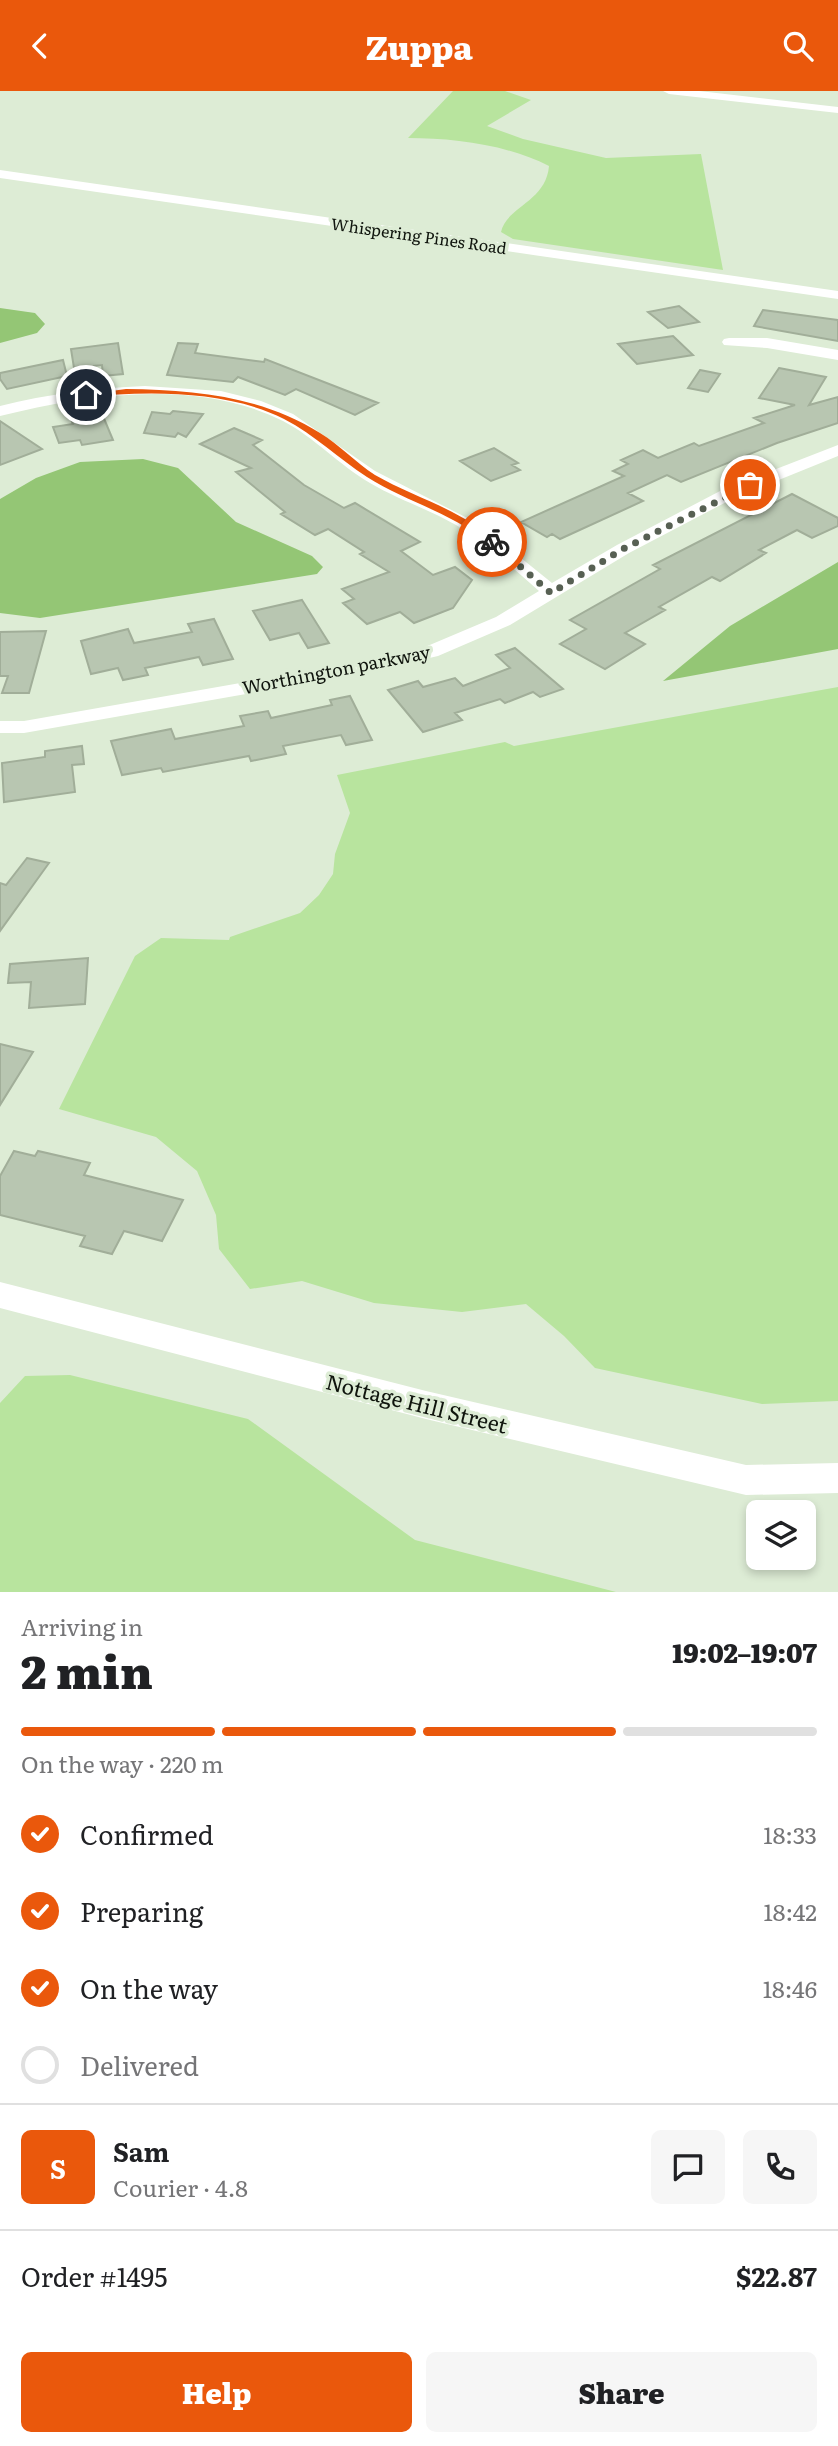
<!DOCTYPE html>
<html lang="en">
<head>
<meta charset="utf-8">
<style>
	body { margin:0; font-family:Literata,serif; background:#f6f6f6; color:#202124; height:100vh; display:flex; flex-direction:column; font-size:26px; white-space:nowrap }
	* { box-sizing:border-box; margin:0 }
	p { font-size:23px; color:#757577 }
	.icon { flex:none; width:38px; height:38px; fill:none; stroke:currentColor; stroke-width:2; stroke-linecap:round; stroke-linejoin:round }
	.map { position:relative; height:1501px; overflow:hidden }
	.drawer { display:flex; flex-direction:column; background:#fff; flex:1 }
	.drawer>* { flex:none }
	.tools { position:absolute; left:746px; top:1409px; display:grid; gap:14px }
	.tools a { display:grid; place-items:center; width:70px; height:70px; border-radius:10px; background:#fff; box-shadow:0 4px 10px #0003; font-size:35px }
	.pin { position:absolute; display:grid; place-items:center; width:60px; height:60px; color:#fff; margin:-30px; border:4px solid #fff; border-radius:50%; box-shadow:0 2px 7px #0007 }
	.courier { position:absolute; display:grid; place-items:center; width:70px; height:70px; margin:-35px; border:5px solid #ea580c; border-radius:50%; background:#fff; color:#222; box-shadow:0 2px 9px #0007 }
	.headline em { font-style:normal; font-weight:800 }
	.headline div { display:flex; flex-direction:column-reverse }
	.headline { display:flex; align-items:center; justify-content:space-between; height:119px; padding:0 21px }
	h1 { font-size:46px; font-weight:800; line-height:52px }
	.bar { display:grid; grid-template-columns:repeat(4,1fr); gap:10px 7px; align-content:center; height:84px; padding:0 21px }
	.bar i { height:9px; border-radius:5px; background:#e0e0e0 }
	.bar .active { background:#ea580c }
	.bar p { grid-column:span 4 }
	.line { display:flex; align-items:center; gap:18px; padding:0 21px; border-top:2px solid #e0e0e0 }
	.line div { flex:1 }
	.round { display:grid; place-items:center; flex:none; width:74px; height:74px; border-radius:10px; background:#f6f6f6 }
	ol { padding:0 21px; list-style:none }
	li { display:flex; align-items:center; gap:21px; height:77px }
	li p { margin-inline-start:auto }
	li .icon { padding:7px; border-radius:50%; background:#ea580c; color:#fff; stroke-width:4 }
	li:last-child { color:#757577 }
	li i { width:38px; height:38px; border:4px solid #e0e0e0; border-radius:50% }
	.cta { display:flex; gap:14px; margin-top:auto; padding:14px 21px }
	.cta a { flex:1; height:80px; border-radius:10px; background:#ea580c; color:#fff; font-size:28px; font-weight:800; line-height:80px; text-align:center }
	.cta a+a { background:#f6f6f6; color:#202124 }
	header { display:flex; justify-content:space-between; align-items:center; height:91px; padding:0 21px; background:#ea580c; color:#fff; font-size:32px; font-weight:800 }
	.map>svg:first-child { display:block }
	.green { fill:#b8e49e }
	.water { fill:#94c675 }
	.building { fill:#b8c6b1; stroke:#a1ae99; stroke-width:2 }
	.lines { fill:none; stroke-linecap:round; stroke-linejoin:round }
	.street { fill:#fff; fill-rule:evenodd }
	.route { fill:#ea580c }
	.done { stroke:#576053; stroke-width:7; stroke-dasharray:0 12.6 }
	.labels { text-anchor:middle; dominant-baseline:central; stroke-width:7; stroke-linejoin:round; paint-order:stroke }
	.far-street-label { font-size:16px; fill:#0f140d; stroke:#ddecd5 }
	.street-label { font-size:18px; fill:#0f140d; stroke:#ddecd5 }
	.near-street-label { font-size:21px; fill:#0f140d; stroke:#ddecd5 }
</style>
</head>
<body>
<header><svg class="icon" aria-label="back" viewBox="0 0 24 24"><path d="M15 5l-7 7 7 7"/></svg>Zuppa<svg class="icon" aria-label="search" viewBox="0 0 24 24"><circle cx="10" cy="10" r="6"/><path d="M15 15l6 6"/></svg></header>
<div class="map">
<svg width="838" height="1501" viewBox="0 0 838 1501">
	<rect width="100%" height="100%" fill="#ddecd5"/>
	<path class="green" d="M453,0H505L531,9L487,35L523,48L606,67L701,63L723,179L513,148L501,141C506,116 546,111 549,75C508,54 455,47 408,47Z
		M838,596V1310L762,1313L595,1277L564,1245L526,1213L462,1221L374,1212L302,1190L250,1198L219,1158L216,1124L197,1080L156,1046L59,1018L135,865L161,847L229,849L230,846L300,822L319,804L333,783L335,763L350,722L337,684L505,651L514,655Z
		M70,1284L248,1328L415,1449L616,1501H0V1312L25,1285Z"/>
	<path class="water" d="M0,217L35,222L45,233L37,242L0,252Z
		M143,368L178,377L236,431L312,465L323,476L317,483L40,527L0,522V408L36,387L80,371Z
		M838,471V558L663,590L730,535Z"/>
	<path class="building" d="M679,215L699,231L668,237L648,221Z
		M763,219L838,229V250L754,235Z
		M673,245L693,264L637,273L618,253Z
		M118,252L123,283L103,285L102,274L74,277L71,258Z
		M178,252L198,253L195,262L264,271L265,268L378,312L355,324L296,298L285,304L238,286L233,291L167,284Z
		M63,269L67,285L7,298L0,288V282Z
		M779,277L826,286L809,314L838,306V332L777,352L681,391L667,384L628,402L643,410L560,448L552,443L547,446L521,431L624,385L613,380L628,373L621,369L643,359L658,367L694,352L699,355L764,332L754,327L795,314L759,307Z
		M700,279L720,283L708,301L688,297Z
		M74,312L82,322L100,318L113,349L82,354L80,349L59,352L53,336L73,333L65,314Z
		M173,320L203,323L186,346L178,342L175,346L144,342L152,321L170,323Z
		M0,330L42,358L0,374Z
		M234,337L262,349L253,354L304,394L344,417L355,412L420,451L401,460L433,484L455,476L472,489L453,517L414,532L400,521L367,533L343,512L354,508L342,498L389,481L360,463L364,461L328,438L315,444L281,423L285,421L236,381L251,377L200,353Z
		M494,357L518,372L512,374L520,379L491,390L460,370Z
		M792,403L838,427V435L812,447L797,439L759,459L766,462L720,490L712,486L659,516L665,519L625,542L645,553L605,578L560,553L586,538L570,529L660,478L653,474Z
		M302,509L329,552L308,557L299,542L270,549L253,520Z
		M214,528L233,568L203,574L199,566L145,577L148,584L123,589L118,577L91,583L81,550L128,538L134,552L192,541L188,533Z
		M46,540L29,602H2L8,585H0V541Z
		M515,557L563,598L540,606L533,601L505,612L500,608L455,622L462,629L423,641L388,599L418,590L423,596L455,587L463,595L510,577L496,564Z
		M350,605L372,649L346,654L341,644L283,655L286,663L251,670L249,665L163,681L161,677L122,684L111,650L171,638L175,648L244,635L240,625L268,620L271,627L332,614L330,609Z
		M82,655L84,673L72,674L75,701L4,711L2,672L45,666V660Z
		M27,767L49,772L0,840V792L6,794Z
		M88,867L85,913L29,917L31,891L8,892L10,873Z
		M0,953L33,961L0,1014Z
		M14,1060L35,1065L38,1060L90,1072L84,1084L183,1109L162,1150L124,1140L112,1163L80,1155L85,1145L0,1124V1085Z"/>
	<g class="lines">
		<path class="street" d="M663,0H699L838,16V22L669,3Z
			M0,79L838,200V208L0,87Z
			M729,247H767L838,259V269L767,257L724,254L722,251L724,248Z
			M145,295L221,300L261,310L293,323L375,380L479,433L552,492L617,454L722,399L838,354V365L734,407L629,462L510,534L438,565L360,583L24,642H0V630H24L360,571L425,556L496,526L539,500C512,477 487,452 456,434C428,418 397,408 370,392C339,374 314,346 283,330C197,287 89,303 0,325V315C48,303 95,297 145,295Z
			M0,1191L426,1300L746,1374L838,1372V1402L746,1404L426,1328L0,1217Z"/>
	</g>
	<path class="route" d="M126,298C194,299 261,305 320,342C340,354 356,372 375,384C415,407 463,419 496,451L489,452C477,445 466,435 453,429C425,414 394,403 367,386C339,368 315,344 284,328C227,299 148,300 86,306L82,304Z"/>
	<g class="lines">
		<path class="done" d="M492,451L551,502L623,458L750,394"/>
	</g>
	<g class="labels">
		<g class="far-street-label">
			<text transform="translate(419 144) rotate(8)">Whispering Pines Road</text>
		</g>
		<g class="street-label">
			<text transform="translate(336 578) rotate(-11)">Worthington parkway</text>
		</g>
		<g class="near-street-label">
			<text transform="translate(417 1311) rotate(14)">Nottage Hill Street</text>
		</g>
	</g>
</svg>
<div class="tools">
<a><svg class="icon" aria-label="layers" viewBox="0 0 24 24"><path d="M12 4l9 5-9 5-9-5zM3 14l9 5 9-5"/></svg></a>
</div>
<div class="pin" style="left:750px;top:394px;background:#ea580c"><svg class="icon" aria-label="bag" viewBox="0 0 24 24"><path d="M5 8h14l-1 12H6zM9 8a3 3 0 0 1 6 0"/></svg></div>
<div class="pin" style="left:86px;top:304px;background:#1f2937"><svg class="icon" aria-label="home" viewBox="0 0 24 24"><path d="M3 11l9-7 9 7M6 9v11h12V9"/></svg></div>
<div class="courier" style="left:492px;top:451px"><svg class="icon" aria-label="bike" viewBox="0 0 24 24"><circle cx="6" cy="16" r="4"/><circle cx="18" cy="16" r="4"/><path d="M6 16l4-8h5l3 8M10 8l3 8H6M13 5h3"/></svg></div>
</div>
<section class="drawer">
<div class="headline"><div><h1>2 min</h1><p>Arriving in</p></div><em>19:02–19:07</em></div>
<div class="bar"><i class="active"></i><i class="active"></i><i class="active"></i><i></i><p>On the way · 220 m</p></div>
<ol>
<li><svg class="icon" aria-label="check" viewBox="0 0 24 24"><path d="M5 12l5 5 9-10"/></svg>Confirmed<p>18:33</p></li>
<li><svg class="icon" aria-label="check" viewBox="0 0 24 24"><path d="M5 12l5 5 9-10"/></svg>Preparing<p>18:42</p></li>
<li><svg class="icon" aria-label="check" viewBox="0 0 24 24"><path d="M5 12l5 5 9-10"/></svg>On the way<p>18:46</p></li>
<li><i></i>Delivered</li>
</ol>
<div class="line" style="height:126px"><b class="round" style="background:#ea580c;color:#fff">S</b><div><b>Sam</b><p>Courier · 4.8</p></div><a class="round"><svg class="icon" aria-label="chat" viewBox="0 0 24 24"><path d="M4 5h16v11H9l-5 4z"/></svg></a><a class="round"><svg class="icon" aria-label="phone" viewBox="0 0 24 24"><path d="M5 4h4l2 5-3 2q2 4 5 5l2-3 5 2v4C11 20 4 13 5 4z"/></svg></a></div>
<div class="line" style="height:91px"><div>Order #1495</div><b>$22.87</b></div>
<div class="cta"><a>Help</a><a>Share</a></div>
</section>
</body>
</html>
